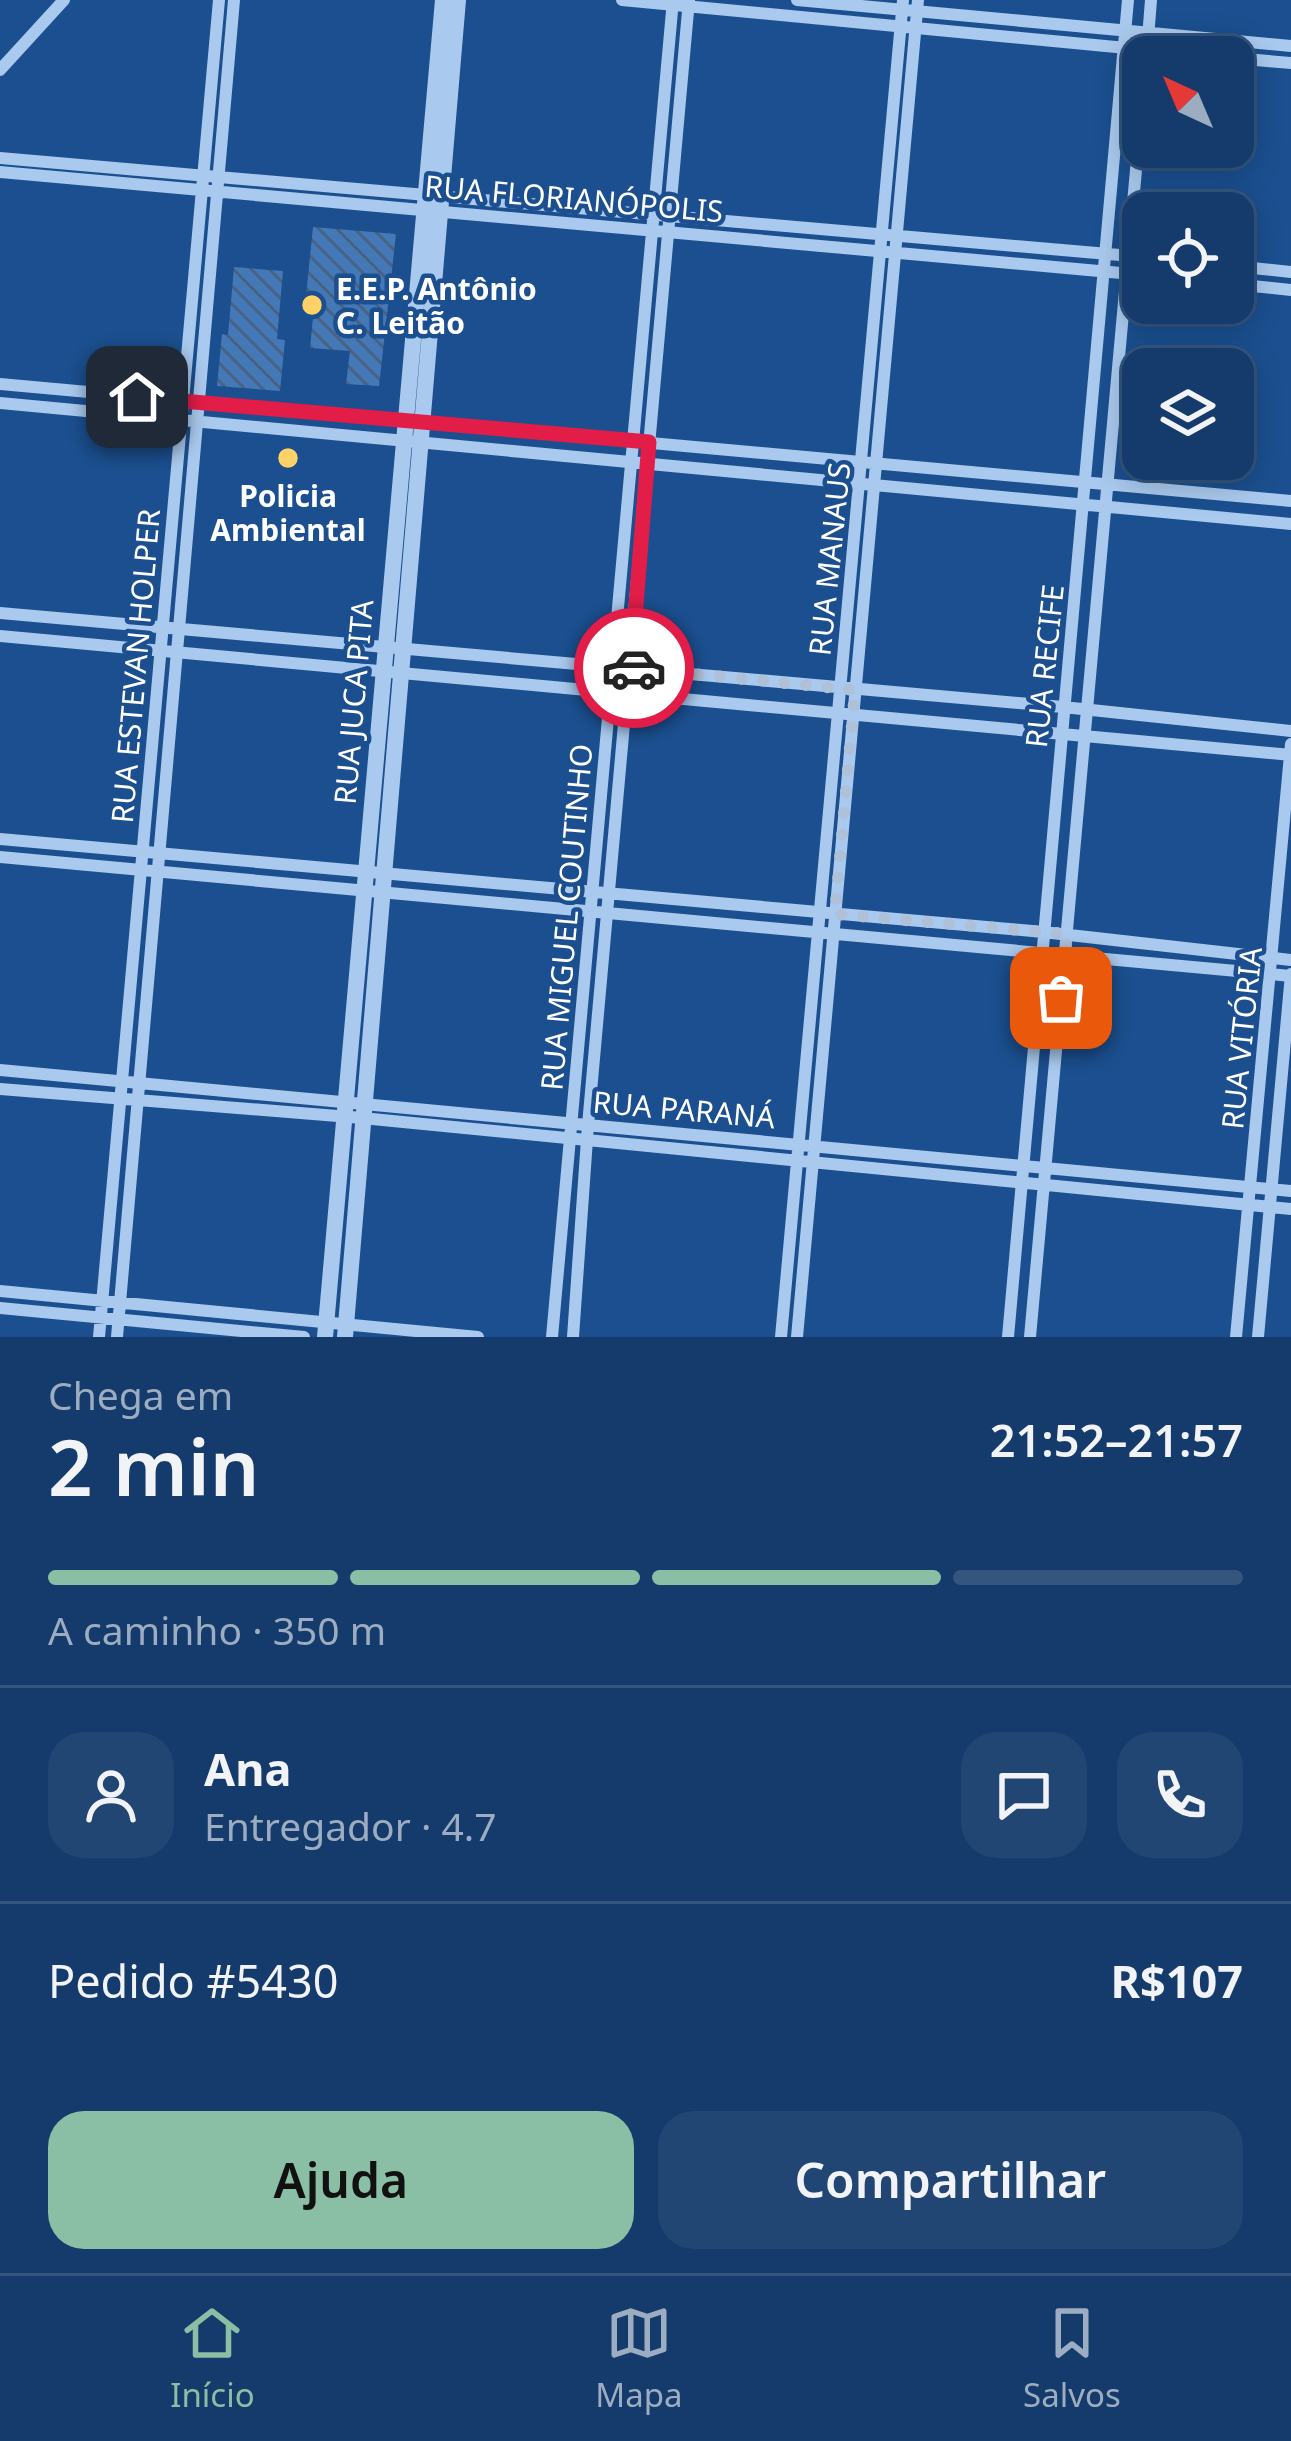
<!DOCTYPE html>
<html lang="pt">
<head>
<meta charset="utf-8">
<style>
	body { margin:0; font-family:"Noto Sans",sans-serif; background:#214673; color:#f1f3f6; height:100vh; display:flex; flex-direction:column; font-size:45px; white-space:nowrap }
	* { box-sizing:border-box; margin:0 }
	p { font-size:39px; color:#9dadc1 }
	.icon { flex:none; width:66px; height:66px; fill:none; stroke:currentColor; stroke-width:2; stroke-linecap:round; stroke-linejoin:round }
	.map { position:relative; height:1337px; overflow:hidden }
	.drawer { display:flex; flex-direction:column; background:#143b6b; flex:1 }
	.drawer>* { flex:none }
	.needle { width:78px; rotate:316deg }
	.fabs { position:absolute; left:1122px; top:36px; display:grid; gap:24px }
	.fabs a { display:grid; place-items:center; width:132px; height:132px; border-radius:24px; background:#143b6b; box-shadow:0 6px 30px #0003,0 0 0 3px #33557e; font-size:60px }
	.pin { position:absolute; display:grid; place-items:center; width:102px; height:102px; color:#fff; margin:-51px; border-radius:24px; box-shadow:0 6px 18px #0006 }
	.courier { position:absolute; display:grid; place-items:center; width:120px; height:120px; margin:-60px; border:9px solid #e11d48; border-radius:50%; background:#fff; color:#222; box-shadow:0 3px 15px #0007 }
	.overview em { font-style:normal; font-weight:600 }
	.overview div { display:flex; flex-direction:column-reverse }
	.overview { display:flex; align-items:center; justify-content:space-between; height:204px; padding:0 48px }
	h1 { font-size:78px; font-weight:600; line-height:90px }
	.bar { display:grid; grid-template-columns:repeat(4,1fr); gap:18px 12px; align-content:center; height:144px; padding:0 48px }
	.bar i { height:15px; border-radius:9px; background:#33557e }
	.bar .current { background:#8abfa5 }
	.bar p { grid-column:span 4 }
	.line { display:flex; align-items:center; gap:30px; padding:0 48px; border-top:3px solid #33557e }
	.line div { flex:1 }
	.round { display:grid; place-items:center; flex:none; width:126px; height:126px; border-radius:36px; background:#214673 }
	.cta { display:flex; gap:24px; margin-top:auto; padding:24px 48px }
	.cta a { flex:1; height:138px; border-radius:36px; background:#8abfa5; color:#111; font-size:48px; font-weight:600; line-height:138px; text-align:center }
	.cta a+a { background:#214673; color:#f1f3f6 }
	.dock { display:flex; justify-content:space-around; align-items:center; height:168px; border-top:3px solid #33557e; background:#143b6b; font-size:33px; color:#9dadc1 }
	.dock a { display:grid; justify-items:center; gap:6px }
	.dock .current { color:#8abfa5 }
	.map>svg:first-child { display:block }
	.building { fill:url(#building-back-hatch) }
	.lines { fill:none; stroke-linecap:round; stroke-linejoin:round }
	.minor { stroke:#a9c9ee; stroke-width:12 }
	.tertiary { stroke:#a9c9ee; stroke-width:16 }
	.done { stroke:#afc1d8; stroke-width:12; stroke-dasharray:0 21.6 }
	.route { stroke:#e11d48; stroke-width:15 }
	.poi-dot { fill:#ffd166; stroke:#1b4f8f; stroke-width:4.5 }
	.labels { text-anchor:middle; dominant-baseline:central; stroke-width:9; stroke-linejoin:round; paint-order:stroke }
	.street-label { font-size:30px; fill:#fff; stroke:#1b4f8f }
	.poi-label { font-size:30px; font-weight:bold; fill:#fff; stroke:#1b4f8f; text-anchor:start }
</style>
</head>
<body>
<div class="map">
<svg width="1291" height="1337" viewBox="0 0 1291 1337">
	<defs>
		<pattern id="building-back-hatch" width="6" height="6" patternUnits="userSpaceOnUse" patternTransform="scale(3)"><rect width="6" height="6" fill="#4478b7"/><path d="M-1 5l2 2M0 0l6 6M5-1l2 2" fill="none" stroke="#486282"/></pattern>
	</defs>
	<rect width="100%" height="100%" fill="#1b4f8f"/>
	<path class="building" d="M313,227L396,234L379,386L346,384L350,351L310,348L315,297L306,296Z
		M234,267L283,271L277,339L285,340L280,391L217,386L222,334L228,335Z"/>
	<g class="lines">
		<path class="minor" d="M622,0L1221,57
			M797,0L1291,46
			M1148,38L1151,0
			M1233,58L1291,63
			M0,70L64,0
			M0,158L1143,257
			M0,172L1143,275
			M1233,266L1291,272
			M1233,284L1291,290
			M0,384L1291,501
			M0,403L1291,524
			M0,613L1063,707L1291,731
			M0,636L1291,755
			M0,839L1043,932L1291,960
			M0,857L1291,976
			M0,1070L1291,1191
			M0,1089L362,1118L1291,1209
			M0,1291L478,1337
			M0,1308L304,1337
			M99,1337L219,0
			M117,1337L234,0
			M552,1337L673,0
			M573,1337L588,1125L689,0
			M781,1337L903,0
			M797,1337L918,0
			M1008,1337L1128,0
			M1030,1337L1143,93
			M1236,1337L1291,744
			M1258,1337L1291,974"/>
		<path class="tertiary" d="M325,1337L443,0
			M345,1337L458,0"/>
	</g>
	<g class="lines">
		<path class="done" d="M634,668L855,690L835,914L1067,934L1061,998"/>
		<path class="route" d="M137,397L649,442L631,668H634"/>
	</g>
	<g class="poi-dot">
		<circle cx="312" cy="305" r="12"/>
		<circle cx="288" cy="458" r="12"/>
	</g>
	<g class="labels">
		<g class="street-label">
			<text transform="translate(574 198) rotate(5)">RUA FLORIANÓPOLIS</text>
			<text transform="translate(829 559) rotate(-84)">RUA MANAUS</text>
			<text transform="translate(135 666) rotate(-85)">RUA ESTEVAN HOLPER</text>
			<text transform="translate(1044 666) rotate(-84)">RUA RECIFE</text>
			<text transform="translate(353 702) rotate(-85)">RUA JUCA PITA</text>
			<text transform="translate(566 917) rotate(-85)">RUA MIGUEL COUTINHO</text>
			<text transform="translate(1241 1038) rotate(-84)">RUA VITÓRIA</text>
			<text transform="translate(684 1109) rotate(5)">RUA PARANÁ</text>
		</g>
		<g class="poi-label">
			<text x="336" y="288">E.E.P. Antônio<tspan x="336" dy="34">C. Leitão</tspan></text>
			<text x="288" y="495" text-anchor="middle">Policia<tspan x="288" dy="34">Ambiental</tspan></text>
		</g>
	</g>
</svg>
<div class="fabs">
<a><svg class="needle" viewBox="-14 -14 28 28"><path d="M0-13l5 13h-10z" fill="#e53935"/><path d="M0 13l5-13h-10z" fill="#9dadc1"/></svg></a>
<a><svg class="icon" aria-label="locate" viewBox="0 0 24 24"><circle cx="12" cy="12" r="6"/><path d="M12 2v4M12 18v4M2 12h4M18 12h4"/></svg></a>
<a><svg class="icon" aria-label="layers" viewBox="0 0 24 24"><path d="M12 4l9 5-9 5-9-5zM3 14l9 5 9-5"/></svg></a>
</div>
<div class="pin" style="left:1061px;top:998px;background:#ea580c"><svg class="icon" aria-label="bag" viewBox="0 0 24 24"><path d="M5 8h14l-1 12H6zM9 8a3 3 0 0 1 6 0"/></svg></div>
<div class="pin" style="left:137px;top:397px;background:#1f2937"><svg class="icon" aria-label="home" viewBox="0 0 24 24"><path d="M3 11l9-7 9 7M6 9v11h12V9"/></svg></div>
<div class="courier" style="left:634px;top:668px"><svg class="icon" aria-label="car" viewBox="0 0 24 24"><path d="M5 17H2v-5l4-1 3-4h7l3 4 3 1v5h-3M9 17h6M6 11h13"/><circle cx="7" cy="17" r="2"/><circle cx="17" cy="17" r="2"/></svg></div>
</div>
<section class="drawer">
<div class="overview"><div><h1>2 min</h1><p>Chega em</p></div><em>21:52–21:57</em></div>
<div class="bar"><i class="current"></i><i class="current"></i><i class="current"></i><i></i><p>A caminho · 350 m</p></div>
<div class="line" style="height:216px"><a class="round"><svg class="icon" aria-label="person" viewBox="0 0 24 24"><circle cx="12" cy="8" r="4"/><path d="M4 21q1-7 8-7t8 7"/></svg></a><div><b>Ana</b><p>Entregador · 4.7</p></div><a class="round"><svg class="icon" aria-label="chat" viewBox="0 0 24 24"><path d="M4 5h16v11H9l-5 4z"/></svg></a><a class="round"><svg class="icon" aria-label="phone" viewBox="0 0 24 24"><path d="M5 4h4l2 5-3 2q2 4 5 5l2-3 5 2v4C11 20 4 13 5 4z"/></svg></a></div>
<div class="line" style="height:156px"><div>Pedido #5430</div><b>R$107</b></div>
<div class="cta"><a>Ajuda</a><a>Compartilhar</a></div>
</section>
<nav class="dock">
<a class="current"><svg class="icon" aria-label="home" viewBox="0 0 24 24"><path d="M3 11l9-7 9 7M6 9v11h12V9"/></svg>Início</a>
<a><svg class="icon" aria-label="map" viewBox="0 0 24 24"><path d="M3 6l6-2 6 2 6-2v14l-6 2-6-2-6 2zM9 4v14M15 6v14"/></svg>Mapa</a>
<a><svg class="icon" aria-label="saved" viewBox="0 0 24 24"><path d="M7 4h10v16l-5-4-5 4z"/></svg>Salvos</a>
</nav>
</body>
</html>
